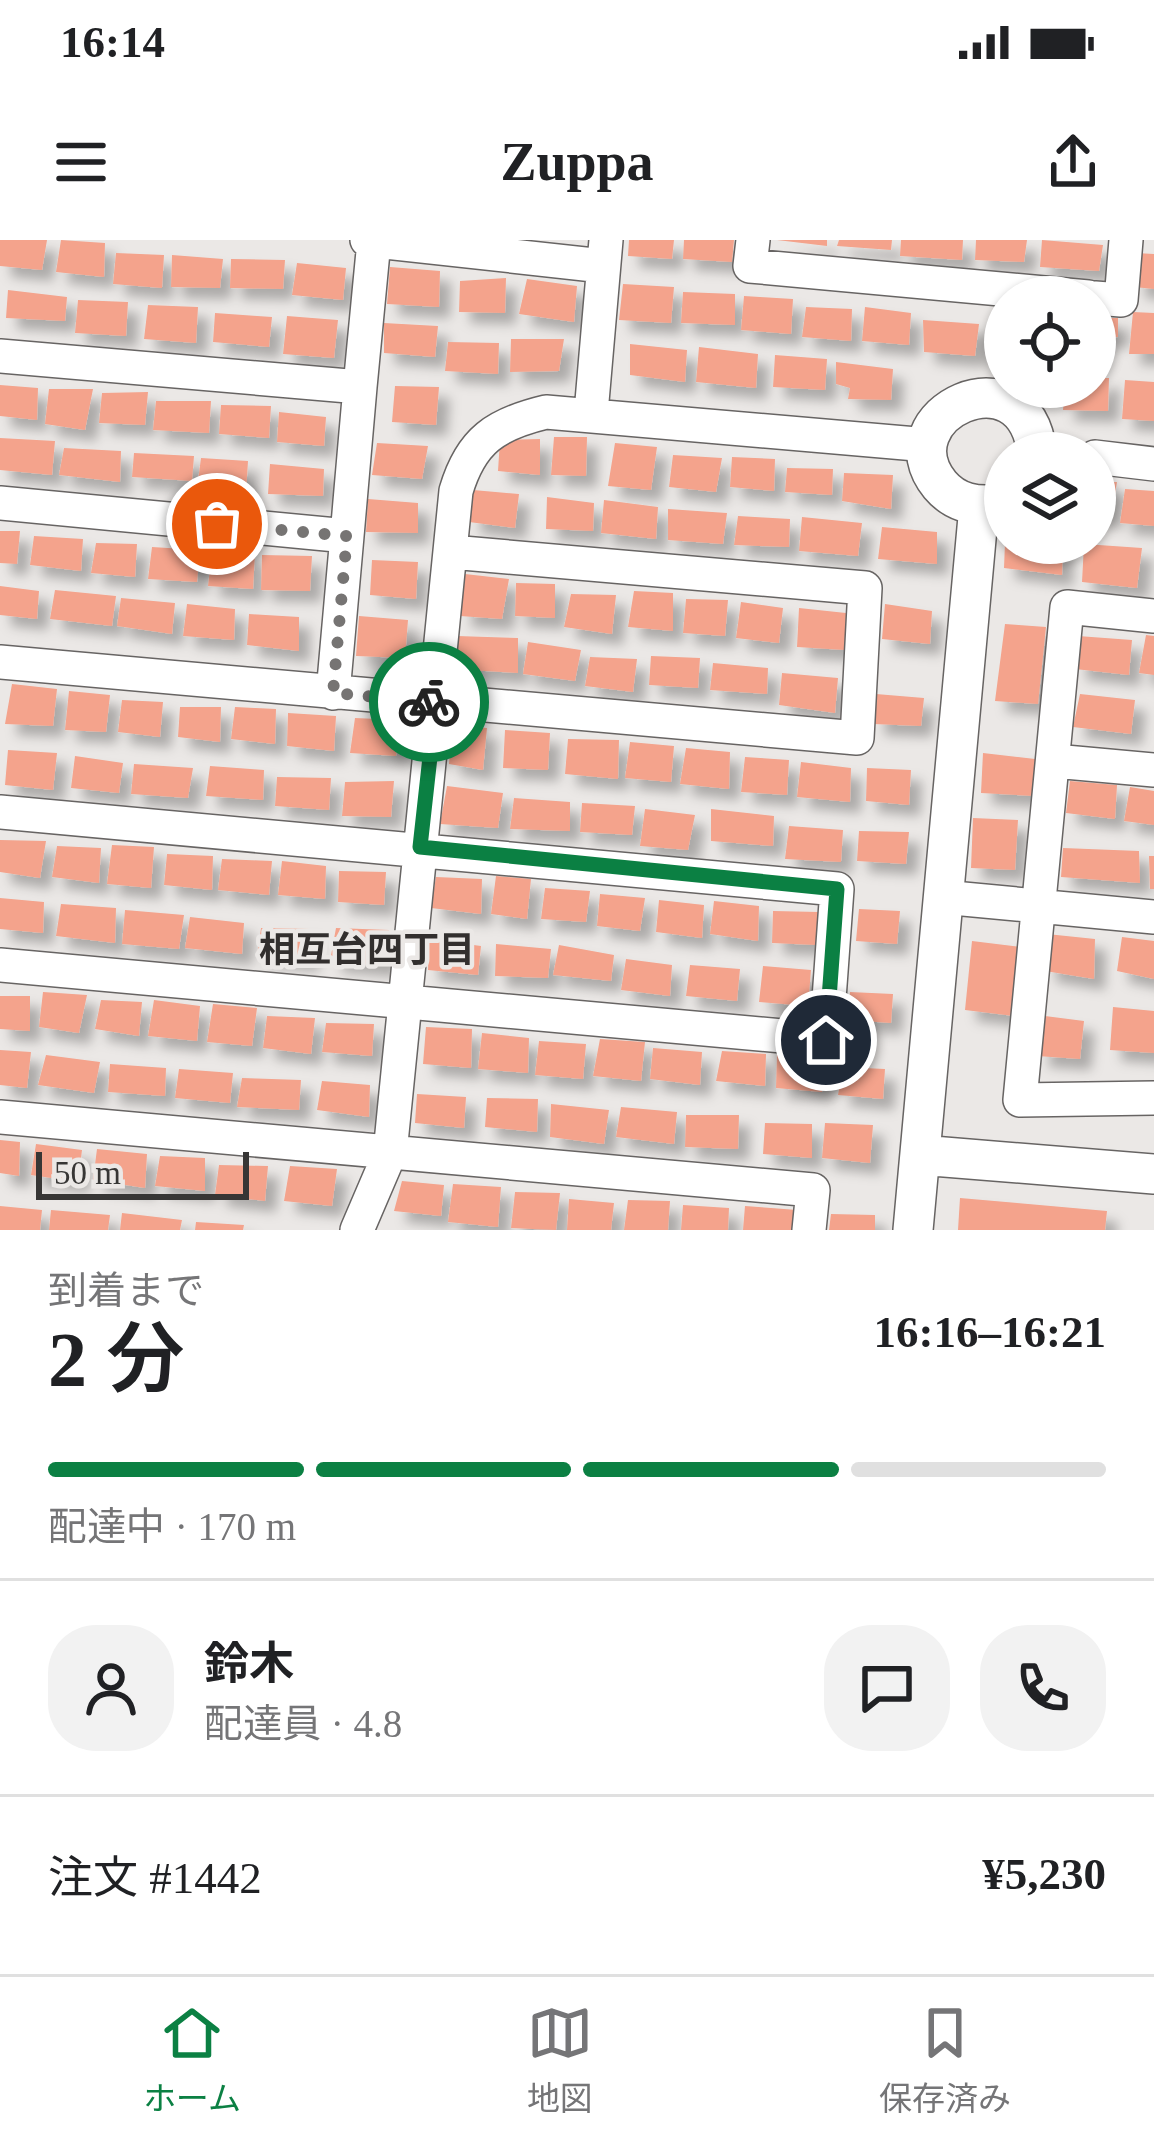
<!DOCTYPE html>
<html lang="ja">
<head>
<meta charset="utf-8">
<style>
	body { margin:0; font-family:"Times New Roman","Noto Sans JP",serif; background:#f2f2f2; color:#202124; height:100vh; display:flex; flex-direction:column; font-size:45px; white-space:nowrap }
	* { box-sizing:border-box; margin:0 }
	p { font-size:39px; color:#757577 }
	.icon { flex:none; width:66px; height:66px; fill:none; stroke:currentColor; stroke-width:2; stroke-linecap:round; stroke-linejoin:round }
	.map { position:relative; height:990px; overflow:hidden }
	.panel { display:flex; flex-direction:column; background:#fff; flex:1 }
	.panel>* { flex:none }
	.controls { position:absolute; left:984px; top:36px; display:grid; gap:24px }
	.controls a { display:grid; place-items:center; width:132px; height:132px; border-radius:50%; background:#fff; box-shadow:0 3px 9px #0004; font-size:60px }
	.scale { position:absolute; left:36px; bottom:30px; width:213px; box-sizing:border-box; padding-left:12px; border:6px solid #373635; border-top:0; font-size:33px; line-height:42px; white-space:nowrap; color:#373635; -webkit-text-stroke:9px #ebe8e6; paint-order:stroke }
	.pin { position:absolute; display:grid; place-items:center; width:102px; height:102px; color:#fff; margin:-51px; border:6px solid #fff; border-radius:50%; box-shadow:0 3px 12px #0007 }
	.courier { position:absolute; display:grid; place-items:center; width:120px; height:120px; margin:-60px; border:9px solid #0b8043; border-radius:50%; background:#fff; color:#222; box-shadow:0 3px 15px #0007 }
	.headline em { font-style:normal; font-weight:600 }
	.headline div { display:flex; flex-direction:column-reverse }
	.headline { display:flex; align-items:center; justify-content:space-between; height:204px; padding:0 48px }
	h1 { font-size:78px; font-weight:600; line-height:90px }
	.bar { display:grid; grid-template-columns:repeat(4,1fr); gap:18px 12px; align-content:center; height:144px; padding:0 48px }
	.bar i { height:15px; border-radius:9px; background:#e0e0e0 }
	.bar .on { background:#0b8043 }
	.bar p { grid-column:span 4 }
	.line { display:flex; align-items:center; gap:30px; padding:0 48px; border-top:3px solid #e0e0e0 }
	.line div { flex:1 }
	.round { display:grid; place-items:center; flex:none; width:126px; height:126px; border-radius:48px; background:#f2f2f2 }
	.status { display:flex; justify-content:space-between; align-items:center; height:84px; padding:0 60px; background:#fff; direction:ltr }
	.status svg { height:33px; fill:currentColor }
	header { display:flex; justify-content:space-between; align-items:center; height:156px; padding:0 48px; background:#fff; font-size:54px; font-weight:600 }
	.menu { display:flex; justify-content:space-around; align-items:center; height:168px; border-top:3px solid #e0e0e0; background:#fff; font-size:33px; color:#757577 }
	.menu a { display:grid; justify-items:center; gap:6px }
	.menu .on { color:#0b8043 }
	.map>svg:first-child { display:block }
	.building { fill:#f4a38c; filter:url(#shadow) }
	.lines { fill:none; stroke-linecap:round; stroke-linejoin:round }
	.minor-casing { stroke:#676463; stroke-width:36 }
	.tertiary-casing { stroke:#676463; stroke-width:42 }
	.minor { stroke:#fff; stroke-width:33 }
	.tertiary { stroke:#fff; stroke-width:39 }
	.done { stroke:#767473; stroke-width:12; stroke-dasharray:0 21.6 }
	.route { stroke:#0b8043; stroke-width:15 }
	.labels { text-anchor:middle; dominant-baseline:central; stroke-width:9; stroke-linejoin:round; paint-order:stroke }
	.neighbourhood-label { font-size:36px; font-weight:bold; fill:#322f2e; stroke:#ebe8e6 }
</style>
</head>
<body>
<div class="status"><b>16:14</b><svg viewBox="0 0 49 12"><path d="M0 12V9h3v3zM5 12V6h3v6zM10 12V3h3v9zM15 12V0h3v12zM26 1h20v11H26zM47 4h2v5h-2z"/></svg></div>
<header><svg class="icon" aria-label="menu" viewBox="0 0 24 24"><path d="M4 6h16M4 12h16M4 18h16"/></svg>Zuppa<svg class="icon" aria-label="share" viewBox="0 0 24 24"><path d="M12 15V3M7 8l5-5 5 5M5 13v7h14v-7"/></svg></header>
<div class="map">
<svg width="1154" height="990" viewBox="0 0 1154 990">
	<defs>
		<filter id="shadow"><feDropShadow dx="11" dy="11" stdDeviation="6" flood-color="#0004"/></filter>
	</defs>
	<rect width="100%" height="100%" fill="#ebe8e6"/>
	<path class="building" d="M0,0H47L42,30L0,26Z
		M61,0L105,3L104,37L56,32Z
		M629,0H674L672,19L628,16Z
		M684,0H734L732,22L683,19Z
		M777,0H827V6Z
		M839,0H892L891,10L837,6Z
		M901,0H963L962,20L900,16Z
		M976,0H1027L1024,22L975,20Z
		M1042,0L1103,5L1099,31L1040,27Z
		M116,13L164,15L162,48L113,44Z
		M1136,13L1154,14V49L1134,47Z
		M172,15L223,19L220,48L171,47Z
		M231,19L285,20L283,49L230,48Z
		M297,23L346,28L343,60L292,55Z
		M390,27L440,31L439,67L387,64Z
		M506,38L505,73L459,72L460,41Z
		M527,39L577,46L574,82L519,74Z
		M623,44L674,47L671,83L619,80Z
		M8,50L67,57L65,81L6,78Z
		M683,52L735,54V85L681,83Z
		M744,56L793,59L791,94L741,90Z
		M78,60L128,62L126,96L75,93Z
		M148,65L198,67L196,103L144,99Z
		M806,67L852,69L851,101L802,97Z
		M865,67L911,73L909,105L862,101Z
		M1001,72H1005V114L998,113Z
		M1133,72L1154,73V114H1129Z
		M215,73L272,77L269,107L213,102Z
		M287,76L338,80L334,118L283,114Z
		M1095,78H1118V97L1101,98L1098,121Z
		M923,80L979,84L975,116L924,112Z
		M384,83L438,86L435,117L384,113Z
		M511,99H564L559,131L510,132Z
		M448,102L499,103L498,134L445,131Z
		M630,104L687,110L685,142L630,135Z
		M699,107L758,114L756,148L696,142Z
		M775,115L827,119L825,150L773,147Z
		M836,122L893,129L891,160L848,159L850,148L836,144Z
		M1095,138H1109L1108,171L1063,170L1065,147H1095Z
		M1125,140L1154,142V181L1122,179Z
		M0,145L38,148L37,180L0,176Z
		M395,146L439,147L436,185L392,182Z
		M49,149H93L85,190L45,184Z
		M148,152L145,185L99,183L102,153Z
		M156,161H211L209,193L153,190Z
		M221,165L271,166L269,198L219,194Z
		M279,172L326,177L324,206L277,202Z
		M554,197H587L586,236L551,235Z
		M0,198L55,201L52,235L0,230Z
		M540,199V235L498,231L500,200Z
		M377,203L428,206L422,239L372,235Z
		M615,203L657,207L651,250L608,246Z
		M64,208L121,211L120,242L59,235Z
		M134,213L194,216L192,241L132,237Z
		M673,215L722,218L716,252L669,247Z
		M732,217L775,219L774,251L730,247Z
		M201,218L248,221L246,252L197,249Z
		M270,224L324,229L323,256L268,254Z
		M787,228L833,229L832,255L785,252Z
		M844,233L893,235L891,269L842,261Z
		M1095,242H1117L1111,278L1095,277Z
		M1125,249L1154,251V286L1120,283Z
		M473,250L519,254L515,288L469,282Z
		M547,257L594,263L593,291L546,289Z
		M368,259L418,263V293L366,292Z
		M604,260L658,267L656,299L601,293Z
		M668,269L727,273L723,304L668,300Z
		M738,276L790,279L789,307L734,305Z
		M802,277L862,283L858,316L799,311Z
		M882,287L937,292V324L878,319Z
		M0,291H20L17,324L0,323Z
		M34,296L83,299L81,331L30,325Z
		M96,303L137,304L135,337L91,333Z
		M1005,303H1063L1062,335L1004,328Z
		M1084,304L1142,308L1137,348L1082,342Z
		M152,307L200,310L197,342L148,339Z
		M212,312L255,313L253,349L208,346Z
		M262,315L312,316L310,351L261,350Z
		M372,320L418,322L416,359L370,355Z
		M465,334L509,339L502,379L460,376Z
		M516,343L555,344V378L515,376Z
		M0,346L39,351L37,379L0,375Z
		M55,350L116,356L112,386L50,379Z
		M634,351L673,353V391L628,387Z
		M571,354L616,355L612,394L564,387Z
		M121,358L175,363L172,394L117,386Z
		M686,359L728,360L725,396L683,393Z
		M741,362L783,368L779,403L736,398Z
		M187,364L235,369L234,400L183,396Z
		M885,364L932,371L930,404L882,399Z
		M799,368L846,373L845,410L797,407Z
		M249,374L299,377V411L247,405Z
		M359,376L408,380L405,418L356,416Z
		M1005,384L1046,387L1038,464L995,461Z
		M1146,395L1154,396V435L1139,433Z
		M457,396L518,398V433L452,429Z
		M1078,396L1132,400L1129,435L1075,429Z
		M528,402L581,410L575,441L523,434Z
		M651,416L700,418L698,448L649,445Z
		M590,417L637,419L633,452L585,446Z
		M713,423L768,428L767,454L710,450Z
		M782,433L838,438L835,473L779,465Z
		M12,444L57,449L53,486L5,484Z
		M69,451L110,455L106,492L65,490Z
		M876,454L924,458L921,486L873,484Z
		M1080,454L1135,460L1131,494L1073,487Z
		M122,460L163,462L160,497L118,492Z
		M180,467H221L220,502L178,497Z
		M235,467L276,469L275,504L231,499Z
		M288,473L336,476L334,511L287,506Z
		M355,478L400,480L396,516L350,513Z
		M452,486L487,488L483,530L449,524Z
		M505,490L550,493L548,530L503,528Z
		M568,499L619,500L618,539L565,534Z
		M630,502L674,506L671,542L625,538Z
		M686,508L730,512L729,549L680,544Z
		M8,510L57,513L53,550L5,545Z
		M983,513L1035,519L1033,556L981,553Z
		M75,516L123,523L119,553L71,548Z
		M745,517L789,520L787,555L741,552Z
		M801,522L851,528L850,562L797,557Z
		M134,524L193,528L188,558L131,554Z
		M210,526L264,530L263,560L206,556Z
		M867,528L911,530L909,565L866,561Z
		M277,537L331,538L329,570L275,566Z
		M394,541L391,577L342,576L345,542Z
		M1070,541L1117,545L1115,579L1066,573Z
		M447,546L503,553L498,588L440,584Z
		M1130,547L1154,551V585L1124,581Z
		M514,558L570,562V591L510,589Z
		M582,563L635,566L632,595L580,592Z
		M645,569L695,575L688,610L640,606Z
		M711,569L774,576L773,606L711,601Z
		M973,578L1018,580L1015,630L971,628Z
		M789,586L843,590L841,622L785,619Z
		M859,591L909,592L906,624L857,621Z
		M0,600L46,601L40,638L0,632Z
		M112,605L154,607L151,648L107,644Z
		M57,606L101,608L99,643L52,637Z
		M1063,608L1139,611L1140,643L1061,637Z
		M167,614L213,616L212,650L164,645Z
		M1149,616H1154V649H1150Z
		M222,619L272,621L269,655L218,650Z
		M282,621L326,626L325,659L278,655Z
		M339,631L386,632L384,665L338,662Z
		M496,636L531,639L527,679L491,674Z
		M436,637L482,639L481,674L431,668Z
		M545,648L590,651L586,682L541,679Z
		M600,654L645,658L640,691L597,686Z
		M0,658L44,662L43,693L0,689Z
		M659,660L704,665L702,698L656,692Z
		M714,661L759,666L758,701L710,694Z
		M61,664L116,668L115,703L56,696Z
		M859,669L900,671L897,704L856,701Z
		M125,670L184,675L179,709L122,704Z
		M773,671L819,672L816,705L772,703Z
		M190,677L244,683L242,714L185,708Z
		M261,688L310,689L308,720L257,716Z
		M336,688L389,690L386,726L330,721Z
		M1047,694L1095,699L1094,739L1045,731Z
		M1122,697L1154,701V739L1117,731Z
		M429,699L481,706L478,735L428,730Z
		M972,701L1021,707L1014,776L965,770Z
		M496,704L551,709L548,738L495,736Z
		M559,705L614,715L611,741L553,735Z
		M626,719L672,725L670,756L621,750Z
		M690,725L740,729L737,761L686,756Z
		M763,726L811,730L808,766L759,762Z
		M43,752L87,755L79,793L39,787Z
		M850,752L893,754L891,783L848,780Z
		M0,756H30V791L0,789Z
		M101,760L142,762L139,796L95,789Z
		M154,760L200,766L197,801L148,796Z
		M213,764L257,768L252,806L207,802Z
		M1113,767L1154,771V813L1110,810Z
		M267,776L315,778L311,814L263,808Z
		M1045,776L1084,781L1080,819L1037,816Z
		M326,783L374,784L372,816L322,812Z
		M426,787L472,789L471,828L423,824Z
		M482,793L529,798L528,833L478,829Z
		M600,799L645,802L641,841L593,836Z
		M539,801L586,804L583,839L535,835Z
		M653,808L702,812L700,845L650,839Z
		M0,810L31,812L27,848L0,845Z
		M722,811L766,814L765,846L716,841Z
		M46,815L100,822L94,853L38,845Z
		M777,815L824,820L822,852L776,848Z
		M110,824L166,828L165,856L108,852Z
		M843,827L885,829L883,859L838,855Z
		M179,829L233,833L230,863L175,858Z
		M242,838L301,840L299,870L237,867Z
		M322,841L370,845L369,877L317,870Z
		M417,854L466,857L464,888L415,883Z
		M487,858L538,859L537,892L485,887Z
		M551,864L609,870L604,904L550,897Z
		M621,867L677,872L674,904L616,897Z
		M686,875H739L738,909L685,907Z
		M765,883L812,884V918L763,914Z
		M825,883L873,885L870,923L822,918Z
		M0,900L20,902L19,936L0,933Z
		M36,904L82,910L78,942L31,935Z
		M97,909L147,914L145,948L93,940Z
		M160,916L205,918V951L155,946Z
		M219,925L268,926L265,961L215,955Z
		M290,926L337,929L332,966L284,961Z
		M402,941L444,945L441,976L394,971Z
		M453,944L501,947L498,987L448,982Z
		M515,952L560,953L556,990L511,988Z
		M960,958L1107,971L1105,990H958Z
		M569,959L614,963L611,990H567Z
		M628,960L670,961L668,990H624Z
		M683,965L729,968L728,990H681Z
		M0,966L42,970L40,990H0Z
		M745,966L797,970L795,990H743Z
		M51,970L110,975L108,990H49Z
		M122,973L182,980L180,990H120Z
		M831,974L875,975V990H829Z
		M196,982L244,985L243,990H195Z"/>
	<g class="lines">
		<defs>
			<path id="minor" d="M367,0L603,26
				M753,0L750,26L1088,57
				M1095,58L1121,60L1126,0
				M0,116L360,147L347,296L0,263
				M360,147L374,1
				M591,173L606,0
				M1095,217L1154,224
				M1154,376L1067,367L1020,860L1154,858
				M0,422L857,498L865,348L451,312
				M333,453L347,296
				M1054,521L1154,530
				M0,572L837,649L826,800L0,725
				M942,657L1154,677
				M0,877L813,950L809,990
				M357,990L390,913L456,251C471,200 496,184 546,172L928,205"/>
			<path id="tertiary" d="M1000,264C977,267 956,264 940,245C883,175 1025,107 1037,213
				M920,915L1154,934
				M913,990L979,266"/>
		</defs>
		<use href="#minor" class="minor-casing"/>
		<use href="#tertiary" class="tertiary-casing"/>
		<use href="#minor" class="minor"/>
		<use href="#tertiary" class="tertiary"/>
	</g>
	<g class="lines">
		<path class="done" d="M217,284L347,296L333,453L429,462"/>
		<path class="route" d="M429,462L436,463L420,607L837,649L826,800"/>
	</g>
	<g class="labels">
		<g class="neighbourhood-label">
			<text x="367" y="710">相互台四丁目</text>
		</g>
	</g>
</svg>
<div class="controls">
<a><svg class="icon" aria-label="locate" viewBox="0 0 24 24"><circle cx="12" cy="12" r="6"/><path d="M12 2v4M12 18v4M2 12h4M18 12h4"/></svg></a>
<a><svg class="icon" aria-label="layers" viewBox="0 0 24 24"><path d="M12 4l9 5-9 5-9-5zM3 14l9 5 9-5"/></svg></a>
</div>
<div class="scale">50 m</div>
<div class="pin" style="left:217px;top:284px;background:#ea580c"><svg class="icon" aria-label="bag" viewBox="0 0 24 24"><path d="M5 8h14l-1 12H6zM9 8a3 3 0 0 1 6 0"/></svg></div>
<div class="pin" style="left:826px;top:800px;background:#1f2937"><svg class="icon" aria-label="home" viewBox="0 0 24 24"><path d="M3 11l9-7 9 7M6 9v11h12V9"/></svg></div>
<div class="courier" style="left:429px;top:462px"><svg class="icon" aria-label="bike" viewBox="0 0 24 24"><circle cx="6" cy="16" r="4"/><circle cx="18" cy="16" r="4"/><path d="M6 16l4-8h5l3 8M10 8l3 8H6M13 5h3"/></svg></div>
</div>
<section class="panel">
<div class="headline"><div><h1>2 分</h1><p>到着まで</p></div><em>16:16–16:21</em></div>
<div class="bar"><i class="on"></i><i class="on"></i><i class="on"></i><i></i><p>配達中 · 170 m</p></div>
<div class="line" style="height:216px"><a class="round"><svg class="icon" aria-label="person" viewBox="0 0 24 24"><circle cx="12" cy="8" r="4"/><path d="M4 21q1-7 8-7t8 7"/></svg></a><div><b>鈴木</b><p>配達員 · 4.8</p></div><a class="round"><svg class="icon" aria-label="chat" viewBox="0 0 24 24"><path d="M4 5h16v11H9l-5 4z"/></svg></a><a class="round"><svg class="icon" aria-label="phone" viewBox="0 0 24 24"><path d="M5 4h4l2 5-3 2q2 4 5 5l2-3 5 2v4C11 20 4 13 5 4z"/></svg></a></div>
<div class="line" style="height:156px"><div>注文 #1442</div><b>¥5,230</b></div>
</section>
<nav class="menu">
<a class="on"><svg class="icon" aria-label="home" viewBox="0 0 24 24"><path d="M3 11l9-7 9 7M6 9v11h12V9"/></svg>ホーム</a>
<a><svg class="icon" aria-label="map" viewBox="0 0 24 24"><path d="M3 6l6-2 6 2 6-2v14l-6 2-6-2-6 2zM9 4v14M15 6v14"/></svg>地図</a>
<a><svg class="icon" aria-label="saved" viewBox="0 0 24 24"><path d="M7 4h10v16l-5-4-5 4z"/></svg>保存済み</a>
</nav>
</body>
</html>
